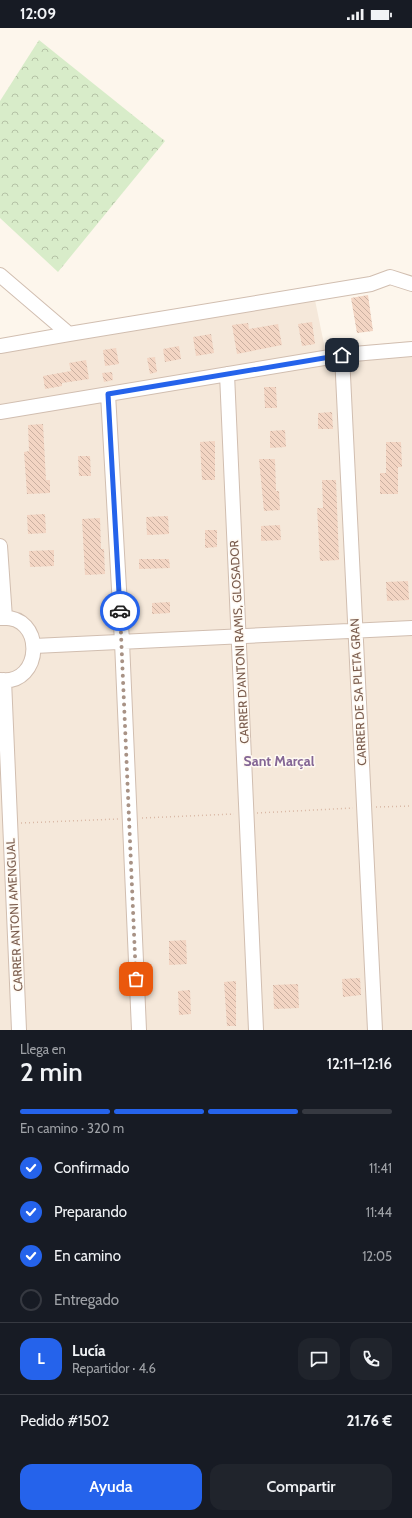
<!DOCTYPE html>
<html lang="es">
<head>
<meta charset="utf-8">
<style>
	body { margin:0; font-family:Cabin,sans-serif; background:#20242c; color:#f1f3f6; height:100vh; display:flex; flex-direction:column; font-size:15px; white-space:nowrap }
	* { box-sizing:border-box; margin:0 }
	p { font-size:13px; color:#9ea1a6 }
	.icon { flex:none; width:22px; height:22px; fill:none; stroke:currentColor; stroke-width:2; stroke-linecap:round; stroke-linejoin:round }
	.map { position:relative; height:1002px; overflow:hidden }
	.sheet { display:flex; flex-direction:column; background:#171b24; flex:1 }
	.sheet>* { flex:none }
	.pin { position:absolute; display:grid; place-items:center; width:34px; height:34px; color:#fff; margin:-17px; border-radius:8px; box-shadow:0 2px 6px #0006 }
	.courier { position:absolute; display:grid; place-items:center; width:40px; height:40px; margin:-20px; border:3px solid #2563eb; border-radius:50%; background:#fff; color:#222; box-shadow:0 1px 5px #0007 }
	.head em { font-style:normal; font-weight:600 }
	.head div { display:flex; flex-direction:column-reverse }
	.head { display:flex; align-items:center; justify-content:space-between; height:68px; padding:0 20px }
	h1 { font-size:26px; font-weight:600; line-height:30px }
	.bar { display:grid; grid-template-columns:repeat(4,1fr); gap:6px 4px; align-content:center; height:48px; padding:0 20px }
	.bar i { height:5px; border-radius:3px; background:#363941 }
	.bar .active { background:#2563eb }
	.bar p { grid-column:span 4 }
	.line { display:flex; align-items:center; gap:10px; padding:0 20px; border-top:1px solid #363941 }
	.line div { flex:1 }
	.round { display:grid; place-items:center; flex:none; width:42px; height:42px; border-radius:12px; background:#20242c }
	ol { padding:0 20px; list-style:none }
	li { display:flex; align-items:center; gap:12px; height:44px }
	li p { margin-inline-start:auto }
	li .icon { padding:4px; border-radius:50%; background:#2563eb; color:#fff; stroke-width:4 }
	li:last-child { color:#9ea1a6 }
	li i { width:22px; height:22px; border:2px solid #363941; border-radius:50% }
	.primary-button { display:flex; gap:8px; margin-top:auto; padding:8px 20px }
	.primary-button a { flex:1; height:46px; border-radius:12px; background:#2563eb; color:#fff; font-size:16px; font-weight:600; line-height:46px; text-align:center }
	.primary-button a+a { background:#20242c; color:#f1f3f6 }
	.status { display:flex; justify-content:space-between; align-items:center; height:28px; padding:0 20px; background:#171b24; direction:ltr }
	.status svg { height:11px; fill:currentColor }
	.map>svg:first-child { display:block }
	.residential { fill:#f5e8da }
	.forest { fill:url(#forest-crowns) }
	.building { fill:url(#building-back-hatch) }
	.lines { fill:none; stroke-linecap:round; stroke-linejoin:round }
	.minor-casing { stroke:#d1beb0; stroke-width:16 }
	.path { stroke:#d9b8a5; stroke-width:1.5; stroke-dasharray:1 3; stroke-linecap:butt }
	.minor { stroke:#fff; stroke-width:14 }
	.done { stroke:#a89285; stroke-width:4; stroke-dasharray:0 7.2 }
	.route { stroke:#2563eb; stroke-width:5 }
	.labels { text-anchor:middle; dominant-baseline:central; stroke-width:3; stroke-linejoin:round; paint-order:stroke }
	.street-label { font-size:12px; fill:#7a5c4d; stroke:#fffaf3 }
	.quarter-label { font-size:14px; font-weight:bold; fill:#846695; stroke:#fffaf3 }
</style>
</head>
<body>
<div class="status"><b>12:09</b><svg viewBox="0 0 49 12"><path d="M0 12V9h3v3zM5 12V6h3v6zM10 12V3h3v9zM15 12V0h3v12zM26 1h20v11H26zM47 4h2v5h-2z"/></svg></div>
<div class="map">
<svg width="412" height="1002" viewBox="0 0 412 1002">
	<defs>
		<pattern id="forest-crowns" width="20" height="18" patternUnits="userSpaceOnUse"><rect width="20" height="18" fill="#d8ecc9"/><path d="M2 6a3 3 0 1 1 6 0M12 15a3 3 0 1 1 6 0" fill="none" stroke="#b4c2a5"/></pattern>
		<pattern id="building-back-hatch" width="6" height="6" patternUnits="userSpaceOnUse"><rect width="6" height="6" fill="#f3d5c3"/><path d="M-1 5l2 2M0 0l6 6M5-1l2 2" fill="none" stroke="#cab0a1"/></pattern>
	</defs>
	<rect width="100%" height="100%" fill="#fdf6ec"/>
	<path class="residential" d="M315,272L325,321L412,313V1002H0V319Z"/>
	<path class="forest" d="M39,12L165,113L58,244L0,190V73Z"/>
	<path class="building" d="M368,267L373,303L357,305L351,270Z
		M312,294L315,316L302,318L298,296Z
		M248,295L249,301L278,296L282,317L237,326L232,297Z
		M211,306L214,325L196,328L193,309Z
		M179,318L181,331L165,334L163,321Z
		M116,320L119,336L105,338L103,322Z
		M155,329L157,344L150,346L147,330Z
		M86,332L89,351L62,355V358L45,361L43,348L71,343L69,335Z
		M112,344L113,352L104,354L102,345Z
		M264,359H276L277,380H265Z
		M332,384L333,401H318V385Z
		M43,396L46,452H50V465L27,466L24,424L29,423L28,397Z
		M285,402L286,419L270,420V403Z
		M215,413V452H202L200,414Z
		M386,414H401L402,439H398V466H380V445H386Z
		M78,428H90L91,448H79Z
		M259,431H275L276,463H279L280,482L264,483Z
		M322,452H336L339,532L320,533L317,480H323Z
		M45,486L46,505L28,506L27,487Z
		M168,488L169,506L147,507L146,489Z
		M100,490L101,521H104L105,546L85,547L82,491Z
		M280,497L281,512L261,513V498Z
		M205,502H217V519L205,520Z
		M54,522V538L30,539L29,523Z
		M139,531H169L170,540L139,541Z
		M408,553L409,572L387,573L386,554Z
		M170,574V585L152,586V575Z
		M186,912L187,936L169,937V913Z
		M360,950L361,967L343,969L342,951Z
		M236,953V998H227L224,954Z
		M298,956L299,980L274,981L273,957Z
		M190,962L191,986L179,987L178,963Z"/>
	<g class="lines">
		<defs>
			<path id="minor" d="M0,247L69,306L371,256L390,249L412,256
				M0,318L69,306
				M342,327L375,1002
				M227,346L256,1002
				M108,366L122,614L139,1002
				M0,384L342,327L412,321
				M0,518L5,590
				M0,590C46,585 43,658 0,652
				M34,618L412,600
				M4,652L19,1002"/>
		</defs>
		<use href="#minor" class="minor-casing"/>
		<path class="path" d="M376,779L412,778
			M257,785L353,780
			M142,790L234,786
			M21,795L118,791"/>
		<use href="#minor" class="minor"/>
	</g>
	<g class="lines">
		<path class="done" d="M120,583L136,951"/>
		<path class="route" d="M120,583L108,366L342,327"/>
	</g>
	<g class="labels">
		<g class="street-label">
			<text transform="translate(239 614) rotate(-93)">CARRER D'ANTONI RAMIS, GLOSADOR</text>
			<text transform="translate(358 664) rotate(-93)">CARRER DE SA PLETA GRAN</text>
			<text transform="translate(14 887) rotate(-93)">CARRER ANTONI AMENGUAL</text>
		</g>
		<g class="quarter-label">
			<text x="279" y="733">Sant Marçal</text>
		</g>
	</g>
</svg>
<div class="pin" style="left:136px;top:951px;background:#ea580c"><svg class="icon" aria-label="bag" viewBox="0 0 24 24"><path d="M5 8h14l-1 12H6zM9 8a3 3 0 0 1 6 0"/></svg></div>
<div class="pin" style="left:342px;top:327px;background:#1f2937"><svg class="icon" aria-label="home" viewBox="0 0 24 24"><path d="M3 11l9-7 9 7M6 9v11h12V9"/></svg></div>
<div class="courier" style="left:120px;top:583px"><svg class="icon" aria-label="car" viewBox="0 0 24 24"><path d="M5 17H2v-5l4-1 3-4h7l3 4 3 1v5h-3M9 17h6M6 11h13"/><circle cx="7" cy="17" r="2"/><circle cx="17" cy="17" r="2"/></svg></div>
</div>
<section class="sheet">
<div class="head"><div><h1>2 min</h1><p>Llega en</p></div><em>12:11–12:16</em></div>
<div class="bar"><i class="active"></i><i class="active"></i><i class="active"></i><i></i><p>En camino · 320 m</p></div>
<ol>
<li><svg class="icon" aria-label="check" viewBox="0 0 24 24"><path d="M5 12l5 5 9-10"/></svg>Confirmado<p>11:41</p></li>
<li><svg class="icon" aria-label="check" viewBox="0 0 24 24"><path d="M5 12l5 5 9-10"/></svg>Preparando<p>11:44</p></li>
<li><svg class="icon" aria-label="check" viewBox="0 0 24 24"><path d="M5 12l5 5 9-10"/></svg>En camino<p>12:05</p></li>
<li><i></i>Entregado</li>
</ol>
<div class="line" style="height:72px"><b class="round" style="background:#2563eb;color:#fff">L</b><div><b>Lucía</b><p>Repartidor · 4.6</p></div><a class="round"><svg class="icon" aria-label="chat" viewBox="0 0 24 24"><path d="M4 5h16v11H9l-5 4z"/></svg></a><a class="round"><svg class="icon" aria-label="phone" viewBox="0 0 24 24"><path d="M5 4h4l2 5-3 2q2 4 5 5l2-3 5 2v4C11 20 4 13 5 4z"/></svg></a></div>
<div class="line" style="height:52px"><div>Pedido #1502</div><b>21.76 €</b></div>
<div class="primary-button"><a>Ayuda</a><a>Compartir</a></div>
</section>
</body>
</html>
